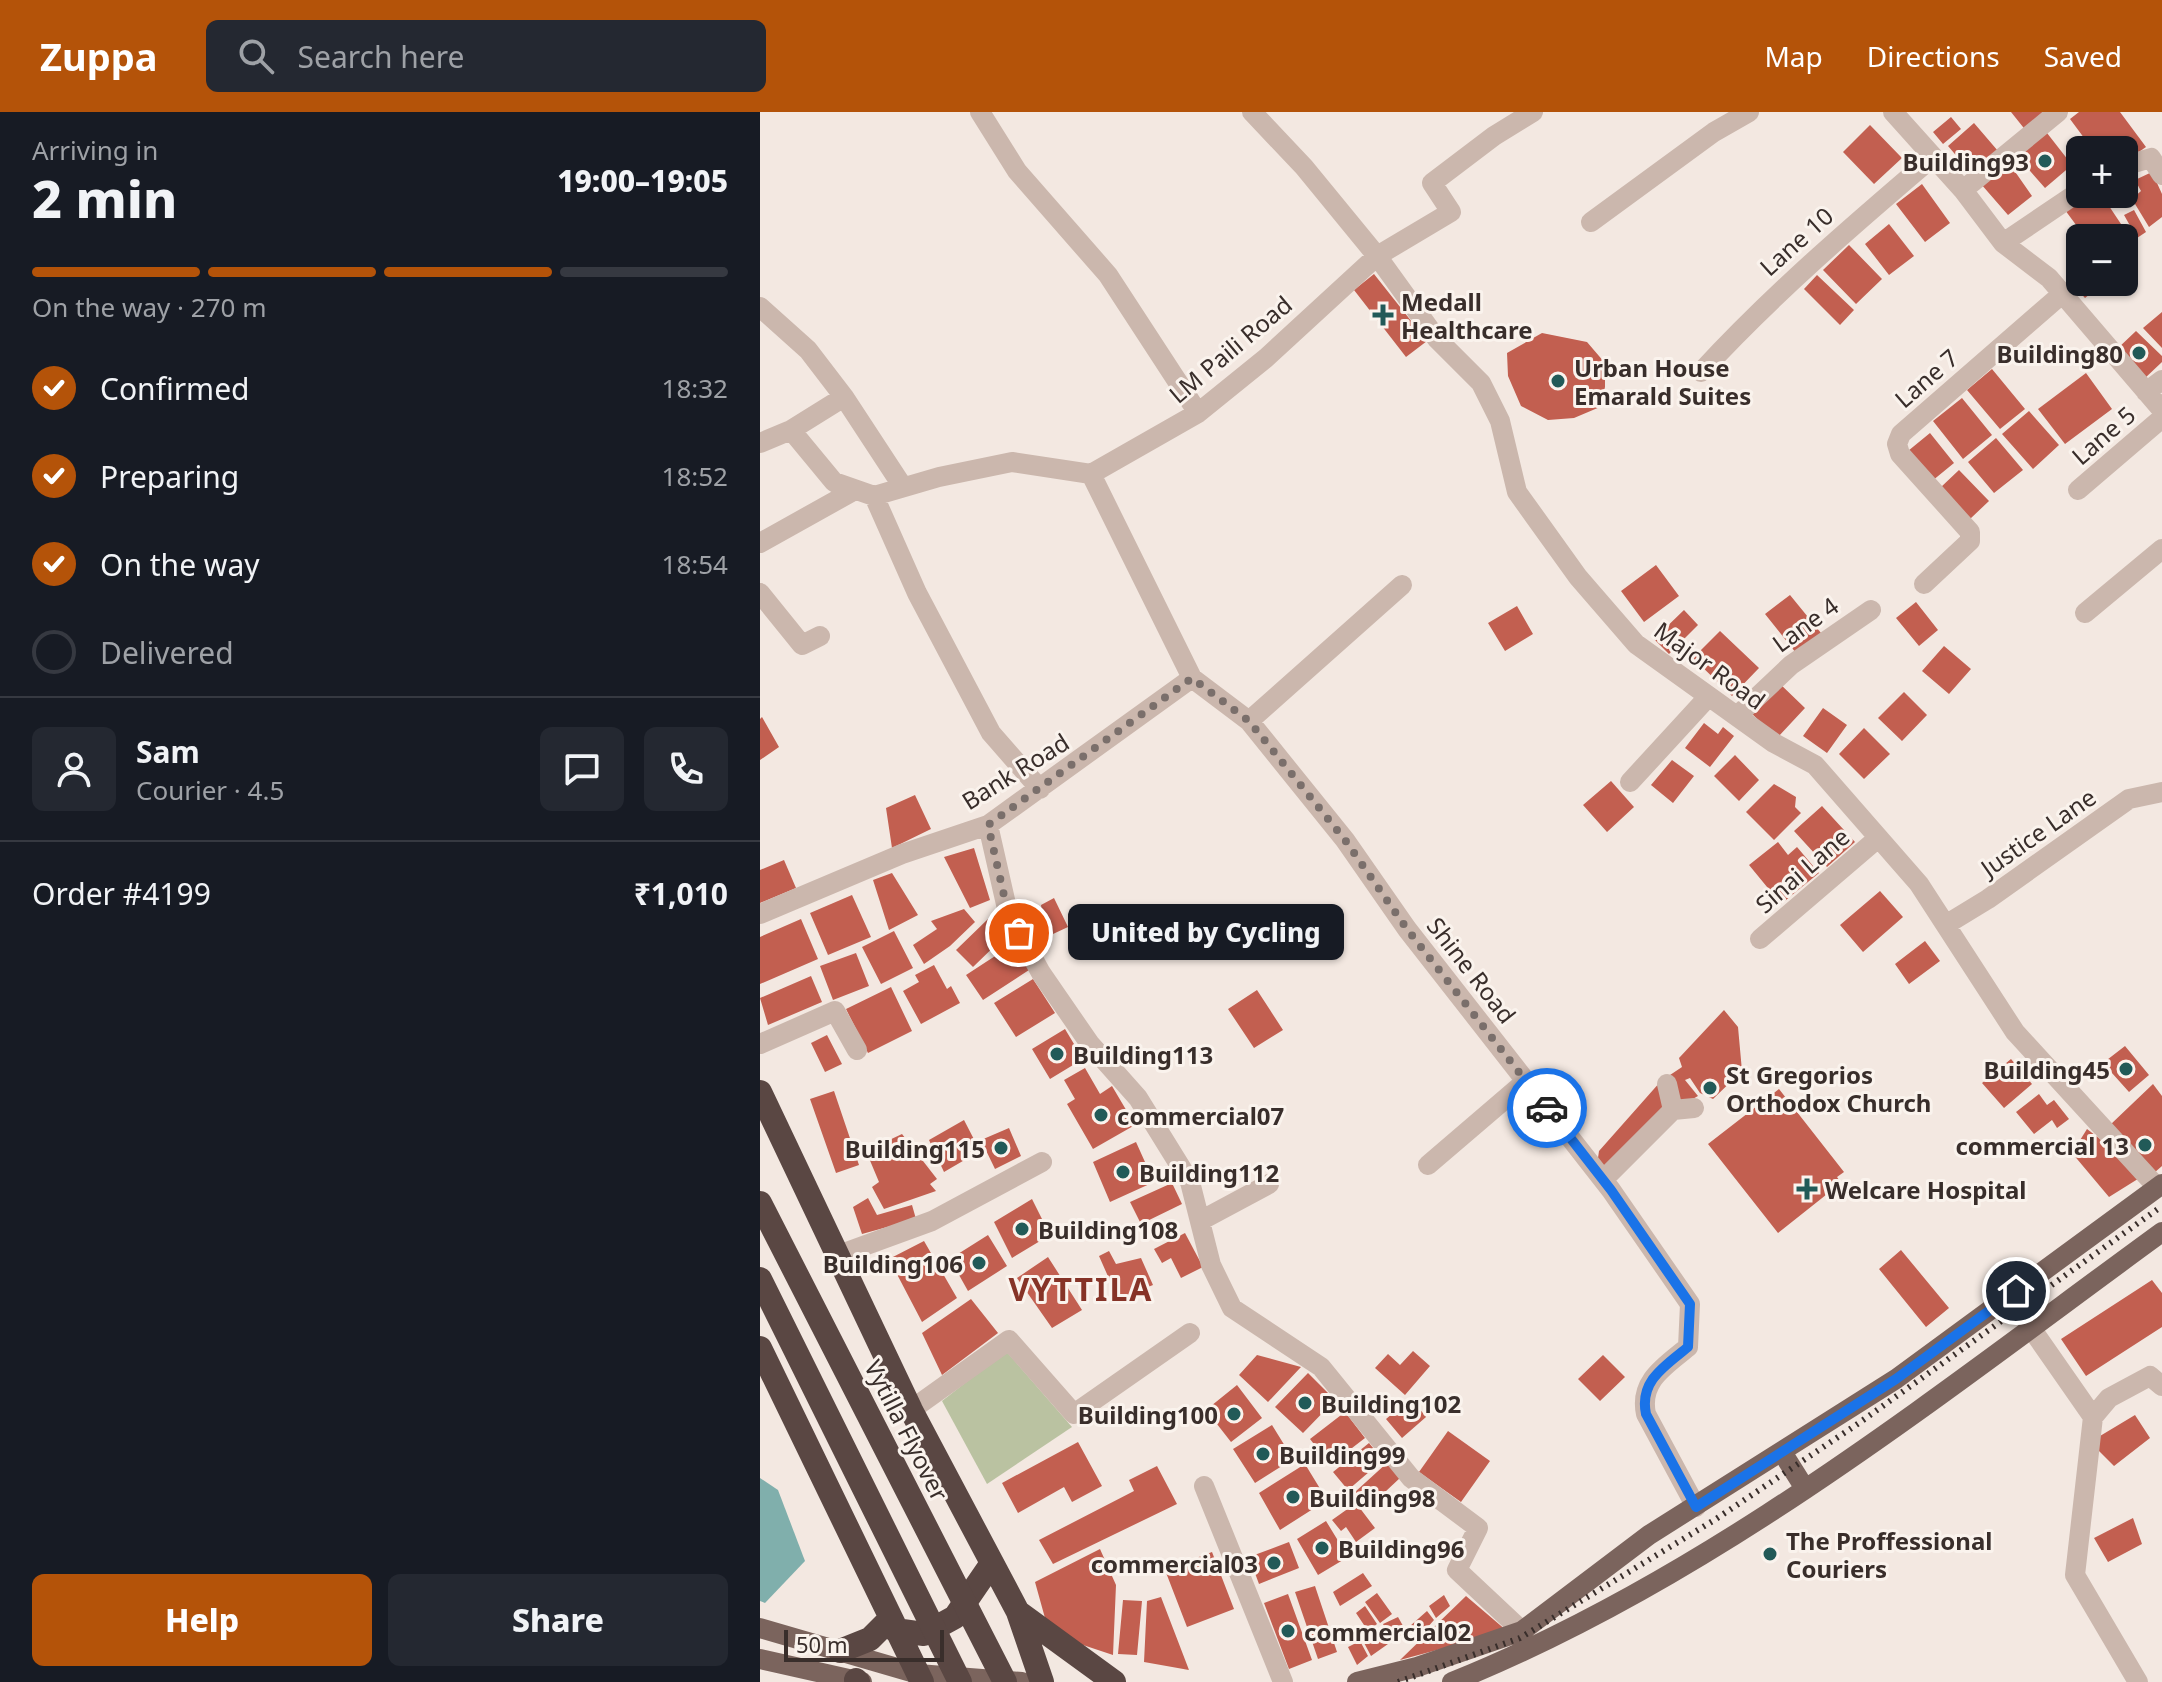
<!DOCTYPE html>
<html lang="en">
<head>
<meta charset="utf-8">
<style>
	body { margin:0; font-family:"Noto Sans",sans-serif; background:#242831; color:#f1f3f6; height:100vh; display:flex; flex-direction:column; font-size:30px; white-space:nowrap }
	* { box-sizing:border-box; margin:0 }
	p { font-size:26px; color:#9ea1a6 }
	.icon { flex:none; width:44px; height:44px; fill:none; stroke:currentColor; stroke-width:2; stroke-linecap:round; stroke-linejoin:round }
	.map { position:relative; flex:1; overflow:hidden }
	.panel { display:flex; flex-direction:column; background:#171b24; width:760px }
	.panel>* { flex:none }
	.fabs { position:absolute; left:1306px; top:24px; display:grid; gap:16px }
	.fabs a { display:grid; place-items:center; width:72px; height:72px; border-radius:12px; background:#171b24; box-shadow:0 2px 6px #0004; font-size:40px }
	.scale { position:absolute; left:24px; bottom:20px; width:160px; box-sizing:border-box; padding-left:8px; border:4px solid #392e2b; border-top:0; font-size:22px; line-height:28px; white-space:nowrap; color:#392e2b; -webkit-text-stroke:6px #faf3ed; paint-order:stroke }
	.pin { position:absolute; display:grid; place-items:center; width:68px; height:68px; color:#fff; margin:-34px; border:4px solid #fff; border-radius:50%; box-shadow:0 2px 8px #0007 }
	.courier { position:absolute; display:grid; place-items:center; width:80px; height:80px; margin:-40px; border:6px solid #1a73e8; border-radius:50%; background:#fff; color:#222; box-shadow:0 2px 10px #0007 }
	.bubble { position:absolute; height:56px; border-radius:12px; background:#171b24; box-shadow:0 2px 6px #0004; font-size:26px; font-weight:800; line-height:56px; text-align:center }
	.head em { font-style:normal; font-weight:800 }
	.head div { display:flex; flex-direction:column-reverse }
	.head { display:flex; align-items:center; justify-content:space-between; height:136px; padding:0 32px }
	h1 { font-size:52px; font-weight:800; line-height:60px }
	.bar { display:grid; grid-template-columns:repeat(4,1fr); gap:12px 8px; align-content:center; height:96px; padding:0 32px }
	.bar i { height:10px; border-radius:6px; background:#363941 }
	.bar .selected { background:#b45309 }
	.bar p { grid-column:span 4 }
	.line { display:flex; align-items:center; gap:20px; padding:0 32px; border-top:2px solid #363941 }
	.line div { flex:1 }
	.round { display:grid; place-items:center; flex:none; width:84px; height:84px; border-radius:12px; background:#242831 }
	ol { padding:0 32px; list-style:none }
	li { display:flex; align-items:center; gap:24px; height:88px }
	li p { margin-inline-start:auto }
	li .icon { padding:8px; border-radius:50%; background:#b45309; color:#fff; stroke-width:4 }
	li:last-child { color:#9ea1a6 }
	li i { width:44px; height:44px; border:4px solid #363941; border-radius:50% }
	.primary-button { display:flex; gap:16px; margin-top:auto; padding:16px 32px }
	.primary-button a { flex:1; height:92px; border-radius:12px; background:#b45309; color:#fff; font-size:32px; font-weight:800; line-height:92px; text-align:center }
	.primary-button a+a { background:#242831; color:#f1f3f6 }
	header { display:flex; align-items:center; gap:48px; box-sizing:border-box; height:112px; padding:0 40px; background:#b45309; color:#fff }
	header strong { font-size:38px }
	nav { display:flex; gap:44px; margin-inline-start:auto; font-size:28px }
	.search { width:560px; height:72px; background:#242831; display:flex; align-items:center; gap:20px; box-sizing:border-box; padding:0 28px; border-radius:12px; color:#9ea1a6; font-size:30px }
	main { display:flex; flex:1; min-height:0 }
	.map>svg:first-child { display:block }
	.green { fill:#bac2a1 }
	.water { fill:#80afac }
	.building { fill:#c25f50 }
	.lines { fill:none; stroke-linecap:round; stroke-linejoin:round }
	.minor { stroke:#cbb7ad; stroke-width:20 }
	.major { stroke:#7b645d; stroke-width:20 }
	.highway { stroke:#5a4743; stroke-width:24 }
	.rail { stroke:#392e2b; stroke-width:6; stroke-dasharray:2 6; stroke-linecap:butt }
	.highway-bridge { stroke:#5a4743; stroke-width:24 }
	.done { stroke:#7a6f6b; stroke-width:8; stroke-dasharray:0 14.4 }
	.route { stroke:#1a73e8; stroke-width:10 }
	.poi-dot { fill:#225a58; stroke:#faf3ed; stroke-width:3 }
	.labels { text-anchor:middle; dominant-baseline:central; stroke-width:6; stroke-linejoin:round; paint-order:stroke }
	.poi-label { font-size:24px; font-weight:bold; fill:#392e2b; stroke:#faf3ed; text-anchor:start }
	.street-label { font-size:24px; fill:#392e2b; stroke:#faf3ed }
	.district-label { font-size:32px; font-weight:bold; letter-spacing:2px; fill:#863327; stroke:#faf3ed }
</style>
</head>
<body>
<header>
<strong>Zuppa</strong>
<div class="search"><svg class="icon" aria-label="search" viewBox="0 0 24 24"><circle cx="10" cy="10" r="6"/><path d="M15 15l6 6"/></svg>Search here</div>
<nav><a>Map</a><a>Directions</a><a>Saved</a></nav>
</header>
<main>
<section class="panel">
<div class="head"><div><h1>2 min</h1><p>Arriving in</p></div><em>19:00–19:05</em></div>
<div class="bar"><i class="selected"></i><i class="selected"></i><i class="selected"></i><i></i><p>On the way · 270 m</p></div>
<ol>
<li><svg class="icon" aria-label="check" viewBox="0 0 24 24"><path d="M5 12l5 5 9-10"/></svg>Confirmed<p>18:32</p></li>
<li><svg class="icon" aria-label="check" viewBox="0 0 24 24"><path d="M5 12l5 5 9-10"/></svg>Preparing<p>18:52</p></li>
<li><svg class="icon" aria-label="check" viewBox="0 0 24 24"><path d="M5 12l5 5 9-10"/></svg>On the way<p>18:54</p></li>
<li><i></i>Delivered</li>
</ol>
<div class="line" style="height:144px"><a class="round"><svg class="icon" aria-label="person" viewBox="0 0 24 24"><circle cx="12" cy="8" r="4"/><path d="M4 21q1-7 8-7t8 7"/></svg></a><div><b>Sam</b><p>Courier · 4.5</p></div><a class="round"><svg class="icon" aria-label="chat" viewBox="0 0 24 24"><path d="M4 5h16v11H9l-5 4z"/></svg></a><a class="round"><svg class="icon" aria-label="phone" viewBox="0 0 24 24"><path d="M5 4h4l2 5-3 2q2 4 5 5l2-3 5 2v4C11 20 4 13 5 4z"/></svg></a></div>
<div class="line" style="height:104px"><div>Order #4199</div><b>₹1,010</b></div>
<div class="primary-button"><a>Help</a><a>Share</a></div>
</section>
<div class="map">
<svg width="1402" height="1570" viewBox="0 0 1402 1570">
	<rect width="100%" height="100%" fill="#f3e8e1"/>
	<path class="green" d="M246,1239L312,1315L227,1372L182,1289Z"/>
	<path class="water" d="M0,1366L18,1378L45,1449L5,1491L0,1489Z"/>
	<path class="building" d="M1251,0H1291L1267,20Z
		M1319,0H1360L1386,35L1370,46L1358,29L1345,38H1333L1310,7Z
		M1191,5L1201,17L1183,32L1173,20Z
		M1214,11L1238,39L1212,62L1188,34Z
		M1110,13L1142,46L1114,72L1083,40Z
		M1287,21L1312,53L1285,76L1257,44Z
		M1249,51L1272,84L1248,103L1221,72Z
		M1392,60L1402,82V105L1389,115L1372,87L1381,79L1375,68Z
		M1162,72L1190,111L1165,130L1136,92Z
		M1334,82H1341L1375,133L1364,142V126H1320V134L1314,127L1322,121L1305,98Z
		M1374,98L1386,120L1377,126L1364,103Z
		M1129,112L1154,144L1129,163L1105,132Z
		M1089,133L1122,167L1096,192L1063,158Z
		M614,162L667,229L646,245L594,178Z
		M1057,163L1094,198L1080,213L1044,177Z
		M1320,166V170H1345L1325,186L1312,172Z
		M1402,200V236L1383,216Z
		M1376,219L1402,244V250L1384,267L1357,237Z
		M782,221L827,230L845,251V275L840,295L814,306L788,308L761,294L748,264L747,241Z
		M1232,257L1265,297L1240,317L1207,278Z
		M1326,261L1352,297L1305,332L1278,297Z
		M1202,286L1232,323L1203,347L1173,309Z
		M1269,299L1299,333L1273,357L1242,322Z
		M1170,321L1194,351L1172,369L1148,339Z
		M1236,326L1263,358L1234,381L1208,350Z
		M1199,358L1229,389L1210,407L1180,376Z
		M896,453L919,484L884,510L861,479Z
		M1030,483L1061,521L1036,541L1005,502Z
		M1156,490L1178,518L1159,534L1136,506Z
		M757,494L773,522L745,539L728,511Z
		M924,498L938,513L909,542L894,527Z
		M960,519L999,556L972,584L933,546Z
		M1184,534L1211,557L1189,582L1162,559Z
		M1018,570L1045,596L1017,626L989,599Z
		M1144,580L1167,603L1142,629L1118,606Z
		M1063,596L1087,613L1067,641L1043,624Z
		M2,605L19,635L0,648V607Z
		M944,611L958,622L963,615L974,624L950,655L925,636Z
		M1104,616L1130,642L1104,667L1079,642Z
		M975,643L999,668L979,689L954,664Z
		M912,648L934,664L913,691L891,673Z
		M851,669L874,695L847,720L823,693Z
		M1014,672L1036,685L1035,695L1041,701L1014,728L986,700Z
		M155,683L171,717L132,736L126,696Z
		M1062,694L1095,730L1067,755L1034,719Z
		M1018,730L1028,743L1037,735L1059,761L1021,792L989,753Z
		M214,736L230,788L210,796L184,745Z
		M24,748L36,776L0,791V758Z
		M132,761L158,803L129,818L113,768Z
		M1120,779L1143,805L1103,840L1080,813Z
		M92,783L111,825L68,843L50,801Z
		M294,786L308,815L278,829L268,806L282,800L281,793Z
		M204,797L215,810L190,834L164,852L153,833L177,817L171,809Z
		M41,807L58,847L0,872V825Z
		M228,807L245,824L213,855L196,838Z
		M134,819L153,856L121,872L102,835Z
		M1165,829L1180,849L1149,872L1135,852Z
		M252,833L269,858L223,888L206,863Z
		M96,841L109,874L73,888L60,854Z
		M174,853L187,877L191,874L200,891L161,912L143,879L159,870L155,863Z
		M51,864L62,890L8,913L0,886Z
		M273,867L295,901L256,925L234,891Z
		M131,875L152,919L108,941L86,897Z
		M497,878L523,918L494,936L468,897Z
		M964,898L978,915L982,959L953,987L940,981L930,966L925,968L938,984L904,1003L846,1058L837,1053L839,1039L901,969L922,955L919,946Z
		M305,917L323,947L290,967L272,937Z
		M67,923L82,952L65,960L51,931Z
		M1365,934L1389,963L1369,980L1343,951Z
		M1251,947L1272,972L1244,996L1222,971Z
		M325,956L340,982L352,974L375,1013L333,1037L307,992L315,987L304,968Z
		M1393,972L1402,984V1054L1394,1061L1350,1013Z
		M1019,977L1084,1060L1077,1065L1081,1071L1018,1121L948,1032Z
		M74,979L99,1053L76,1061L50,987Z
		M1279,982L1287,993L1294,988L1309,1007L1297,1016L1292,1008L1274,1022L1256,1000Z
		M204,1008L220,1039L184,1060L169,1028Z
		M249,1016L261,1044L235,1057L221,1028Z
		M1327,1017L1360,1042L1381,1065L1349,1085L1312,1041Z
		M142,1022L177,1067L170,1072L176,1079L124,1097L112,1075L119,1070L106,1039Z
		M376,1030L394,1070L350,1090L333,1050Z
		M412,1071L422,1092L381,1112L370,1090Z
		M108,1086L117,1103L152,1093L156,1107L102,1122L93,1095Z
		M272,1087L290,1123L252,1146L234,1110Z
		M425,1121L443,1155L421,1166L411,1146L402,1151L394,1137Z
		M228,1123L247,1154L208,1179L190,1147Z
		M164,1129L197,1186L162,1210L129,1147Z
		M1141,1138L1189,1196L1166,1215L1119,1157Z
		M349,1139L356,1152L381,1146L393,1173L358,1187L339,1144Z
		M288,1145L322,1198L292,1216L257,1166Z
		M1392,1168L1402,1181V1215L1326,1264L1301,1227Z
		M211,1187L238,1221L182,1263L162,1221Z
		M653,1239L670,1254L645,1283L615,1256L628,1242L640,1253Z
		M497,1243L541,1255L508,1290L479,1263Z
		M843,1243L865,1265L840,1289L818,1267Z
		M548,1261L575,1288L543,1321L515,1295Z
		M477,1273L502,1306L471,1330L446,1298Z
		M651,1286L666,1305L642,1326L626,1307Z
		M585,1300L605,1326L570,1353L550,1327Z
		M1375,1303L1390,1326L1354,1354L1330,1330Z
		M512,1313L533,1347L495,1371L473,1337Z
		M688,1319L730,1349L701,1390L659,1360Z
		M318,1330L342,1374L312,1390L304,1375L258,1401L242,1371Z
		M609,1331L623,1348L588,1378L573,1360Z
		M628,1350L641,1365L609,1395L595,1380Z
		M545,1352L567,1388L520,1418L499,1381Z
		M397,1354L417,1392L293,1452L279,1428L374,1379L369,1368Z
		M596,1391L615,1416L596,1430L586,1415L581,1419L572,1408Z
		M1373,1406L1382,1432L1348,1450L1334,1426Z
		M566,1409L588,1445L558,1463L537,1427Z
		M529,1430L539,1456L499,1472L489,1445Z
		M340,1437L356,1473L353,1543L320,1532L285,1506L275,1470Z
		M452,1440L474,1497L427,1515L405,1458Z
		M603,1461L612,1474L580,1494L573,1480Z
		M555,1474L577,1540L558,1547L535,1480Z
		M617,1481L632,1502L620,1511L605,1490Z
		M528,1482L552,1548L529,1557L504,1491Z
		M684,1483L690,1494L676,1506L669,1494Z
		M706,1484L747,1519L640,1548Z
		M401,1485L429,1558L384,1550L387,1489Z
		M363,1488L382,1489L377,1543L358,1542Z
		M605,1494L617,1512L608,1519L596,1501Z
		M667,1499L674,1508L658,1526L650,1514Z
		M638,1505L647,1521L631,1528L623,1512Z
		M618,1518L628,1532L611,1544L602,1527Z
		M600,1529L608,1544L597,1553L588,1535Z"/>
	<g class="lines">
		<path class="minor" d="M220,0L257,59L348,163L438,301
			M492,0L544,55L617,144L677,227L721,271L740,309L757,380L818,465L876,532L1014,631L1055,653L1159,772L1255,920L1397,1075
			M1133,0L1203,78L1243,131L1289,166L1402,298
			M1364,54L1391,46L1402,63
			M1203,78L1298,0
			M831,110L954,20L989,0
			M1243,131L1320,79
			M0,195L48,238L84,285L143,375
			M941,260C1013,182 1092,114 1173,45
			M1386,280L1402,268
			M31,318L84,285
			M0,331L31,318L74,370L114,384L179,365L252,350L331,362L438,301L506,246L617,144L691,100L672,71L734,24L773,0
			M331,362L432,566L489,609L585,728L647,817L851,1078L930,1192L928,1235C905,1254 879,1269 886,1302L936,1395
			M1318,378L1402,306
			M114,384L157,481L231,621L280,677
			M0,431L95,378
			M1164,472L1210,429V420L1140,342L1137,332L1141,322L1302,182
			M0,481L42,533L60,524
			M1325,501L1402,437
			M977,604L1031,553L1111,498
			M489,609L642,473
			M870,670L949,584
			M228,713L248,801L281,861L330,932L378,986L430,1070L451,1153L472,1196L561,1255L651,1366L718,1416L697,1458L762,1519
			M0,802L142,742L228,713L432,566
			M1187,812L1228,787L1369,687L1402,680
			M1000,827L1117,727
			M0,932L75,899L97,938
			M907,972L913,998
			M668,1053L766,969
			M843,1068L913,998L934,996
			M440,1109L509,1072
			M76,1144L172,1109L282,1050
			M1271,1216L1333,1305L1315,1463L1378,1570
			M151,1298L249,1228L314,1302L430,1221
			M1333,1305L1349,1286L1390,1264L1402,1274
			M444,1374L523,1570"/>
		<path class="major" d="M1022,1340L1044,1375
			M0,1516L158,1562L262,1570
			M0,1547L102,1570
			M597,1570L657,1555L762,1519L889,1423L1136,1267L1402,1072
			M692,1570C951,1466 1178,1283 1402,1120"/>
		<path class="highway" d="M0,980L151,1298L258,1500L282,1570
			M0,1236L162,1570
			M258,1500L354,1570
			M135,1518L164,1522L195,1505L232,1451
			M80,1539L110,1527L130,1507
			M96,1568L98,1570"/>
		<path class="rail" d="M638,1570L760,1526L956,1407L1099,1311L1402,1094"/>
		<path class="highway-bridge" d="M0,1091L245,1570
			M0,1167L200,1570"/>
	</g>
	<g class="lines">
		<path class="done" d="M259,821L248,801L228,713L432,566L489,609L585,728L647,817L787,996"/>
		<path class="route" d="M787,996L851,1078L930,1192L928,1235C905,1254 879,1269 886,1302L936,1395L1136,1267L1256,1179"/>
	</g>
	<g class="poi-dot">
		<circle cx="1285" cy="49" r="8"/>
		<path d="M619 191h8v8h8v8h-8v8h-8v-8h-8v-8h8z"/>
		<circle cx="1379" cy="241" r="8"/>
		<circle cx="798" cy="269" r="8"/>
		<circle cx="297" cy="942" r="8"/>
		<circle cx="1366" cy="957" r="8"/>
		<circle cx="950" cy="976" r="8"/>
		<circle cx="341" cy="1003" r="8"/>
		<circle cx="1385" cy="1033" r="8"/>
		<circle cx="241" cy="1036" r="8"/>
		<circle cx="363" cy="1060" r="8"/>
		<path d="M1043 1065h8v8h8v8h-8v8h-8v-8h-8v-8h8z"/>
		<circle cx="262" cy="1117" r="8"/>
		<circle cx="219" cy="1151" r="8"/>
		<circle cx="545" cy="1291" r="8"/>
		<circle cx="474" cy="1302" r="8"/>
		<circle cx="503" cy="1342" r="8"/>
		<circle cx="533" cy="1385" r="8"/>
		<circle cx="562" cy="1436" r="8"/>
		<circle cx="1010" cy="1442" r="8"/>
		<circle cx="514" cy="1451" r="8"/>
		<circle cx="528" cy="1519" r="8"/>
	</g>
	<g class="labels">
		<g class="poi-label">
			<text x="1269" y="49" text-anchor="end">Building93</text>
			<text x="641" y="189">Medall<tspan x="641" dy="28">Healthcare</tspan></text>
			<text x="1363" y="241" text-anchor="end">Building80</text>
			<text x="814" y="255">Urban House<tspan x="814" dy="28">Emarald Suites</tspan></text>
			<text x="313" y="942">Building113</text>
			<text x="1350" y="957" text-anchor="end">Building45</text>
			<text x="966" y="962">St Gregorios<tspan x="966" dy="28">Orthodox Church</tspan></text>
			<text x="357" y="1003">commercial07</text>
			<text x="1369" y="1033" text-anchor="end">commercial 13</text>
			<text x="225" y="1036" text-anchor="end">Building115</text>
			<text x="379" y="1060">Building112</text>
			<text x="1065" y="1077">Welcare Hospital</text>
			<text x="278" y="1117">Building108</text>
			<text x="203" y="1151" text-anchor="end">Building106</text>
			<text x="561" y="1291">Building102</text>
			<text x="458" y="1302" text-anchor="end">Building100</text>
			<text x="519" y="1342">Building99</text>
			<text x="549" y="1385">Building98</text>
			<text x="1026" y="1428">The Proffessional<tspan x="1026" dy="28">Couriers</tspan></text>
			<text x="578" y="1436">Building96</text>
			<text x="498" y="1451" text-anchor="end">commercial03</text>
			<text x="544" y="1519">commercial02</text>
		</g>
		<g class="street-label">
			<text transform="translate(1036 129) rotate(-42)">Lane 10</text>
			<text transform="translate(470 237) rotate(-40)">LM Paili Road</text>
			<text transform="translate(1166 266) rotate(-41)">Lane 7</text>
			<text transform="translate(1343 323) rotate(-41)">Lane 5</text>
			<text transform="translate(1045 512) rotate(-36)">Lane 4</text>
			<text transform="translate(950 553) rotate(36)">Major Road</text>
			<text transform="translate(255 659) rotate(-32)">Bank Road</text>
			<text transform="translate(1278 720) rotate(-35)">Justice Lane</text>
			<text transform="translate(1042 758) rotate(-41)">Sinai Lane</text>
			<text transform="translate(712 858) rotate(52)">Shine Road</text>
			<text transform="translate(147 1318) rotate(63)">Vytilla Flyover</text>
		</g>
		<g class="district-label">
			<text x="321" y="1176">VYTTILA</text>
		</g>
	</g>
</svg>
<div class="fabs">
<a>+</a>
<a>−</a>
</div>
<div class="scale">50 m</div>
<div class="pin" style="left:259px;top:821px;background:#ea580c"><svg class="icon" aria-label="bag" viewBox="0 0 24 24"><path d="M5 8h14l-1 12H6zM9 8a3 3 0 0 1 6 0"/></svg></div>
<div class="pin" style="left:1256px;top:1179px;background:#1f2937"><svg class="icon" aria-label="home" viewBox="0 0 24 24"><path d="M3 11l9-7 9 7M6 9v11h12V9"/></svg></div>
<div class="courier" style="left:787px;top:996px"><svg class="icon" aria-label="car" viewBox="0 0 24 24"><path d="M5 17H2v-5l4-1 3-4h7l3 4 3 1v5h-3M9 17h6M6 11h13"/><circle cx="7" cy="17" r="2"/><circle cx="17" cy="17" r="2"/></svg></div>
<div class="bubble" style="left:308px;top:792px;width:276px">United by Cycling</div>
</div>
</main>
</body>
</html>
